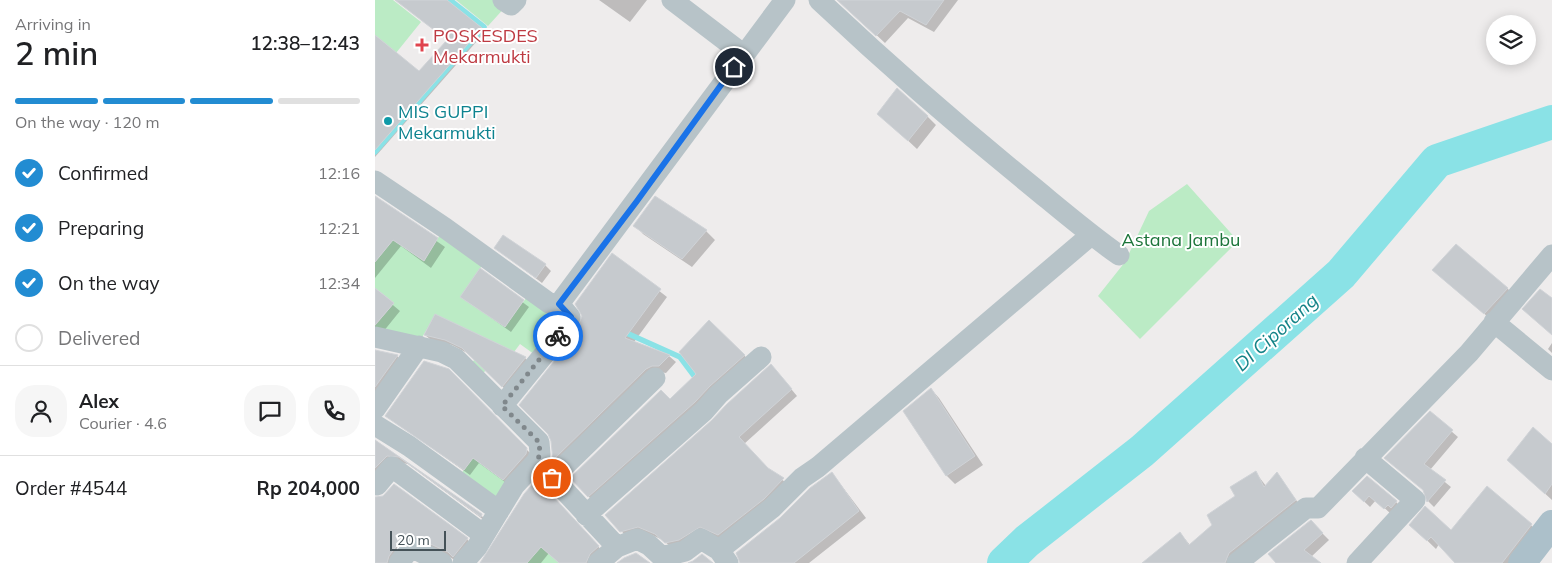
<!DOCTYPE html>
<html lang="en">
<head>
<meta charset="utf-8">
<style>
	body { margin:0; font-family:Mulish,sans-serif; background:#f6f6f6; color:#202124; height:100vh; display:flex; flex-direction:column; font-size:19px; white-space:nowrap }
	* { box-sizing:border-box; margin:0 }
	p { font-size:16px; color:#757577 }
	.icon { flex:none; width:28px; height:28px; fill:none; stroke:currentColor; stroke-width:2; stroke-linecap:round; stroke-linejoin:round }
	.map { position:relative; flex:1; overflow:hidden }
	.side { display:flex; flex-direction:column; background:#fff; width:375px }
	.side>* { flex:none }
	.tools { position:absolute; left:1111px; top:15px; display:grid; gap:10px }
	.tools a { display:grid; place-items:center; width:50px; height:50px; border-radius:50%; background:#fff; box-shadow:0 2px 12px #0003; font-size:25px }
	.scale { position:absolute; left:15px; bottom:12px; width:56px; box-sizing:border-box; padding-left:5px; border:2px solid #455258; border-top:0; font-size:14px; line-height:18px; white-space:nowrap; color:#455258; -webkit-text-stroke:4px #fff; paint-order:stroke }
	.pin { position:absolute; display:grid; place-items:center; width:42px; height:42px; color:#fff; margin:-21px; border:2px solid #fff; border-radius:50%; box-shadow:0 1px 5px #0007 }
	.courier { position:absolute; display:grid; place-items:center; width:50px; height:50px; margin:-25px; border:4px solid #1a73e8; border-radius:50%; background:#fff; color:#222; box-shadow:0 1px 6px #0007 }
	.overview em { font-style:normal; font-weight:600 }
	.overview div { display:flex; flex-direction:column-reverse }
	.overview { display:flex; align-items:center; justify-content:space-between; height:85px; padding:0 15px }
	h1 { font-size:32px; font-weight:600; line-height:38px }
	.bar { display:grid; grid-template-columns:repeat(4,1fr); gap:8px 5px; align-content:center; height:60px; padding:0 15px }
	.bar i { height:6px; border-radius:4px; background:#e0e0e0 }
	.bar .current { background:#228cd2 }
	.bar p { grid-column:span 4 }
	.line { display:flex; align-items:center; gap:12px; padding:0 15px; border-top:1px solid #e0e0e0 }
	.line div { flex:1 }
	.round { display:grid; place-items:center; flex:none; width:52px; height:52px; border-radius:20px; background:#f6f6f6 }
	ol { padding:0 15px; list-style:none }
	li { display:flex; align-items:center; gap:15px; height:55px }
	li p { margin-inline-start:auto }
	li .icon { padding:5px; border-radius:50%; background:#228cd2; color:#fff; stroke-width:4 }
	li:last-child { color:#757577 }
	li i { width:28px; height:28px; border:2px solid #e0e0e0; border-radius:50% }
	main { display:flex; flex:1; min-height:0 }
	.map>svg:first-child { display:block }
	.green { fill:#bbebc5 }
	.shadow { fill:#0003 }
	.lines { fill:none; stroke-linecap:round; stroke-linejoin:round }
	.stream { stroke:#8ae2e6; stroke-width:5.5 }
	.river { stroke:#8ae2e6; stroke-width:34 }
	.building { fill:#c6cace; stroke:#d0d3d7 }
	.minor { stroke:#b7c3c8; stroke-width:21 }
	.major { stroke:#acc0ca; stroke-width:28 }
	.done { stroke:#80888c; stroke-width:5; stroke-dasharray:0 9 }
	.route { stroke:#1a73e8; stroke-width:6 }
	.health-dot { fill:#e0444e; stroke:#fff; stroke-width:2 }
	.culture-dot { fill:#0f9aa8; stroke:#fff; stroke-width:2 }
	.labels { text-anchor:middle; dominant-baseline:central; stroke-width:4; stroke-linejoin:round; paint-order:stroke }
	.health-label { font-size:18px; fill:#be3a42; stroke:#fff; text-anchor:start }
	.culture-label { font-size:18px; fill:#0d838f; stroke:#fff; text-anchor:start }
	.park-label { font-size:18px; fill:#1b7439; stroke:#fff }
	.water-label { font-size:19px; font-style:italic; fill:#148387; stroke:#fff }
</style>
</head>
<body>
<main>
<section class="side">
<div class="overview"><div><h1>2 min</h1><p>Arriving in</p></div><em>12:38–12:43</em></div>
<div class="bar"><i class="current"></i><i class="current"></i><i class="current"></i><i></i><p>On the way · 120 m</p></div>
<ol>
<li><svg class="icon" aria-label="check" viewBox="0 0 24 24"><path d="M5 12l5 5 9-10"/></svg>Confirmed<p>12:16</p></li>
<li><svg class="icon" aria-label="check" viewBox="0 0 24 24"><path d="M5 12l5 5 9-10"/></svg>Preparing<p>12:21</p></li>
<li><svg class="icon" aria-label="check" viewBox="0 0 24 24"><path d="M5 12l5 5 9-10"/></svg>On the way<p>12:34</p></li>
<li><i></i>Delivered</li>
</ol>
<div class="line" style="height:90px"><a class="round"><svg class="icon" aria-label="person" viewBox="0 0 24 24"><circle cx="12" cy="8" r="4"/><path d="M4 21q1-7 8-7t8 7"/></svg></a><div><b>Alex</b><p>Courier · 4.6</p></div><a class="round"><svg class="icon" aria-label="chat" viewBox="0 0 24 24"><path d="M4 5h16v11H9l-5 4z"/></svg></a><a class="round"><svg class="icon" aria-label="phone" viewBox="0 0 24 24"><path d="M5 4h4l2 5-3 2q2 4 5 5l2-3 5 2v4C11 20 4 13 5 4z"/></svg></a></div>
<div class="line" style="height:65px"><div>Order #4544</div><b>Rp 204,000</b></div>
</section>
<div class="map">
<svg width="1177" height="563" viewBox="0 0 1177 563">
	<rect width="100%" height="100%" fill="#eeecec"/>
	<path class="green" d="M0,0H18L46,22L21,53L0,35Z
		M81,0H144L132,5L113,26Z
		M812,184L863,241L765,339L723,296L750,262L774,211Z
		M68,230L110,261L86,297L130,326L155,293L194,317L163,357L145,344L130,364L121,358L105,377L94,367L112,342L60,315L45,341L0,332V326L19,303L0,288V262L18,240L49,261Z
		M98,458L136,486L121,507L82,479Z
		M166,547L184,563H152Z"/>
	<path class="shadow" d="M28,0H70L110,32L0,157V36L44,73L73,40Z
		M224,0H272L255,22Z
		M464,0H583L559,32L533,18L510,43Z
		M552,116L561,125L542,149L513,122Z
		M0,198L70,247L56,268L26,246L0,278Z
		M280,198L331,231L340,240L317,267L268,234L260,225Z
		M121,248L170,265L176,271L167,283Z
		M238,255L292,297L259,342L294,356L301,362L291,373L285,372L186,466L179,459L178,441L201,336Z
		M105,270L154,307L136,332L87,297Z
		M1068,279L1132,288L1141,297L1119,322Z
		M0,290L25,311L8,332L0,335Z
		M334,322L376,362L220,503L213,496L295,401L323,374Z
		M50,335L150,358L156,364L133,392L94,354L77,345L56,340Z
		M1177,343V353L1173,349Z
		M0,351L22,356L29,363L0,405Z
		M73,370L157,455L134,485L104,463L95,475L12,416Z
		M402,372L422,396L369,444L394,470L414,485L350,540L298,549L288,540L270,532L253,538L231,515Z
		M556,389L564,398L608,465L580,484L571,475Z
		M1055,413L1083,437L1055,470L1076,487L1059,507L1053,501L1050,491L1011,458Z
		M0,440L106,515L113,523L33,464L20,462L0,481Z
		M1177,446V500L1142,468Z
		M457,473L491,518L434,563H367L406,519Z
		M881,473L891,486L902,474L927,508L859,563H784L805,533L815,545L839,525Z
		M992,478L1021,502L1027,508L1016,514L1001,500L995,507L978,491Z
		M169,488L230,554L221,563H185L174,553L166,563H106Z
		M1113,488L1165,533L1143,563H1082L1064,544L1061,549L1036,525L1076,532Z
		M0,498L92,539L99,547L85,563L50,543L23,563H0Z
		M936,522L954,540L936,557L944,563H902Z"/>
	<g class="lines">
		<path class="stream" d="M0,152L109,27L75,0
			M247,331L305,357L323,381"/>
		<path class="river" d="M629,563L652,541L767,451L966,274L1062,161L1177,122"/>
	</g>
	<path class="building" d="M20,0H72L107,28L0,150V35L44,71L72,40Z
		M462,0H569L551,25L525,11L501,36Z
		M522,88L553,116L533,141L502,114Z
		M0,196L63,238L49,261L18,240L0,262Z
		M280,196L332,230L307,259L258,226Z
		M128,235L171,264L161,278L119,248Z
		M1081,244L1133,288L1109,314L1057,270Z
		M237,253L286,289L250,338L295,355L284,366H277L271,369L178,460L176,441L173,434L144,405L200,335L207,316L200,304Z
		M105,268L149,300L130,327L85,297Z
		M0,288L19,303L0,325Z
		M1165,289L1177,298V335L1147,309Z
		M60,314L151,357L127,387L87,348L70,340L49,335Z
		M334,320L370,355L335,386L320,402L213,497L195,478L286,390L295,399L321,374L304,352Z
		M0,350L23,355L0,387Z
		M49,361L74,369L152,448L151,454L128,480L98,458L89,470L10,416Z
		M396,364L417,389L364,437L393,468L409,478L389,499L343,535L325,527L304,540L290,543L280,534L263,527L245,532L230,515L337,420L352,404Z
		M556,388L600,456L571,476L528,411Z
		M1055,411L1078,430L1049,464L1071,480L1052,502L1048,490L1009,458Z
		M1158,427L1177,444V484L1170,494L1132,460Z
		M0,440L107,514L106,517L24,457L12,456L0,468Z
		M881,471L889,487L902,472L921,500L854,553L850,563H767L805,532L814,545L837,525L832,515L860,496L855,487Z
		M457,472L484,511L419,563H365L361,553L405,518L435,488Z
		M992,476L1022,501L1016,508L1013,505L1009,509L994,496L989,502L977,491Z
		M162,479L224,546L215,554L211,563H184L166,547L152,563H105L149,494Z
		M19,484L93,538L78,557L73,552L36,535L26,540L14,556L12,563H0V497L8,496Z
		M1112,486L1157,524L1127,563H1080L1056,537L1052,541L1034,525L1050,506L1076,530Z
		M936,520L948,533L929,550L946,563H901L893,554Z
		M261,553L275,563H242L249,558Z
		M327,554L338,563H313L318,561Z"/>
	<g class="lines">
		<path class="minor" d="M128,0L136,5L141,0
			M297,0L368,54
			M444,0C513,65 584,127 658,187C686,210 714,234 744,255
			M0,181L70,228L174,303L184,304
			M1119,322L1177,370
			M0,337L67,352L81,359L164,442L165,454L162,461L242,547L262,539L274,545L287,557L310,551L326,539L344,550
			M127,406L189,330L195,317L184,304L410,0
			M0,409L44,346
			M0,425L34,446L124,511
			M177,478L280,378
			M0,484L2,485L17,467L109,535
			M211,515L329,411L343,395L386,357
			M24,563L36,547L67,563
			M88,563L102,547L139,486L162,461
			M223,563L242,547
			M353,563L344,550L397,508L427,478L443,467L716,235
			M862,563L931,508H943L1094,353L1177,255
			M982,563L1040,500L990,458"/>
		<path class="major" d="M1147,563L1177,524"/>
	</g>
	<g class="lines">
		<path class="done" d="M177,478L162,461L165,454L164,442L127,406L183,336"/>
		<path class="route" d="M183,336L196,317L184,304L262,201L359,67"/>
	</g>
	<path class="health-dot" d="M44.5 37.5h5v5h5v5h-5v5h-5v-5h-5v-5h5z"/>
	<circle class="culture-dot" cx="13" cy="121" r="5"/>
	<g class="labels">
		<g class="health-label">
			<text x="58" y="35">POSKESDES<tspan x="58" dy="21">Mekarmukti</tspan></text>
		</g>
		<g class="culture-label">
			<text x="23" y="111">MIS GUPPI<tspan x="23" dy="21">Mekarmukti</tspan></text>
		</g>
		<g class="park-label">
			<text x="806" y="239">Astana Jambu</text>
		</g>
		<g class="water-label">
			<text transform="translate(901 332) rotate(-42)">DI Ciporang</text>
		</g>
	</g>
</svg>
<div class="tools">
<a><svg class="icon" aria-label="layers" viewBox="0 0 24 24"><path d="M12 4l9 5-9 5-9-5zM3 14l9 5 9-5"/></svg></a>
</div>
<div class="scale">20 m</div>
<div class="pin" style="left:177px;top:478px;background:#ea580c"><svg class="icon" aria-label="bag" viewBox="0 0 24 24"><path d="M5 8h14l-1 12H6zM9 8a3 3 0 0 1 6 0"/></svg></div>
<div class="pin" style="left:359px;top:67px;background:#1f2937"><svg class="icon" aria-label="home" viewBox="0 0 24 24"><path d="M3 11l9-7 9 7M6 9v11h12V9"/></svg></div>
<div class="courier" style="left:183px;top:336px"><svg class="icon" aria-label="bike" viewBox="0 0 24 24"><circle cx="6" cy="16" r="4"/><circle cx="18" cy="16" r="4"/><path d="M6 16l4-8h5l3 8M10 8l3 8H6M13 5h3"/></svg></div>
</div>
</main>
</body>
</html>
